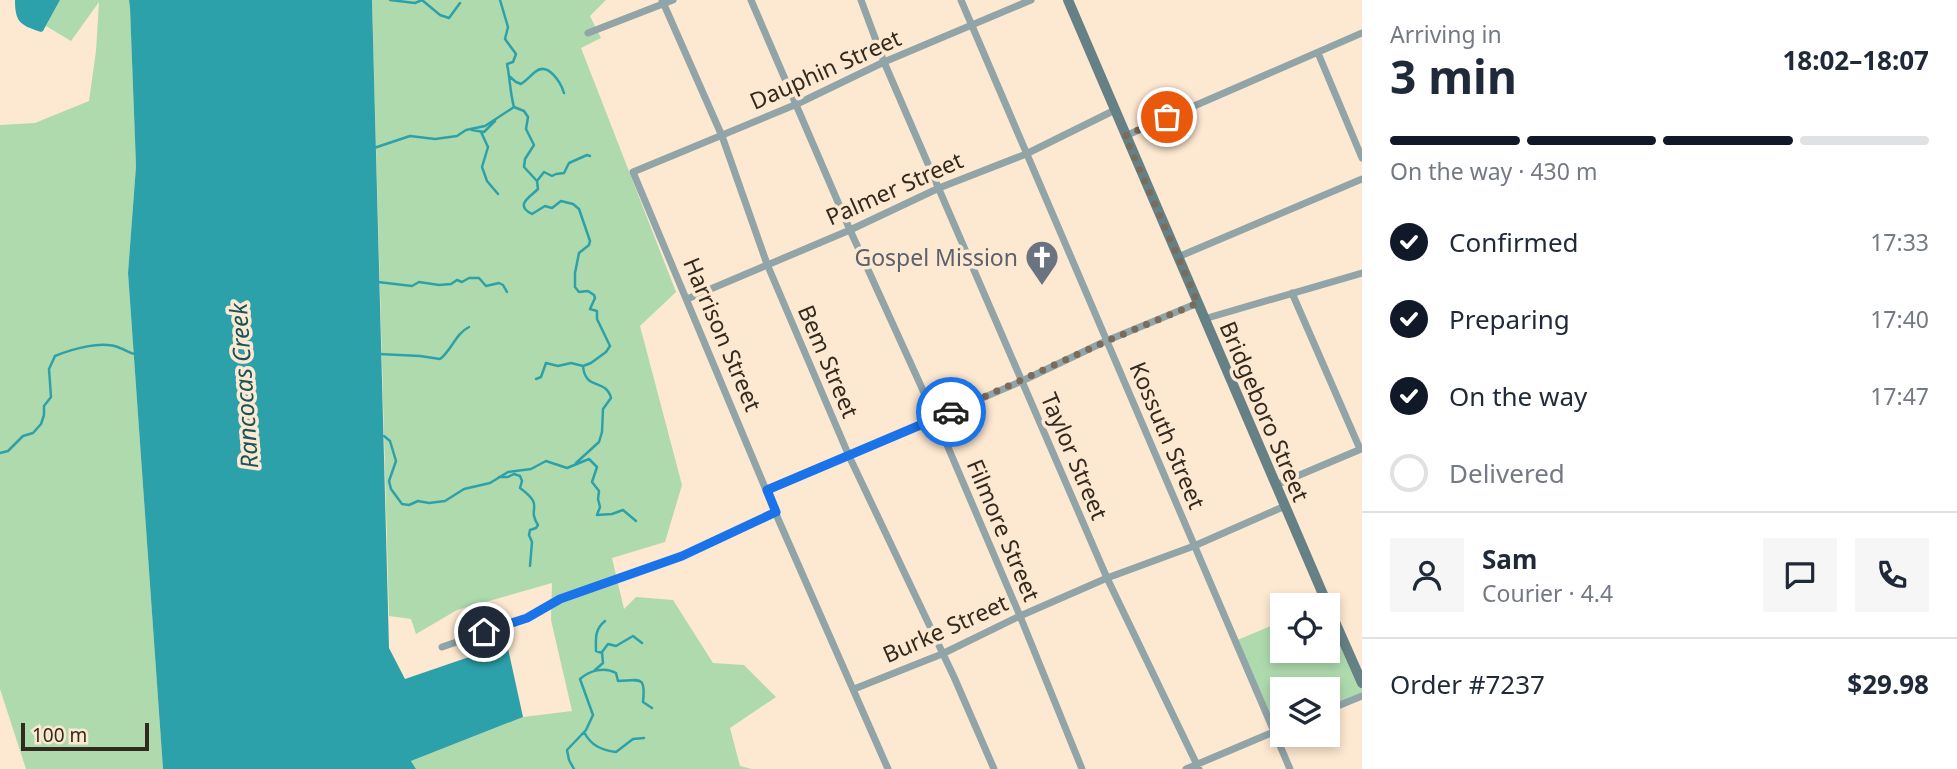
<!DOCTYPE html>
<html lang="en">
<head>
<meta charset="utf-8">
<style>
	body { margin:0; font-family:"Noto Sans",sans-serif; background:#f6f6f7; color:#1f2937; height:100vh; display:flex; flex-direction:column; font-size:26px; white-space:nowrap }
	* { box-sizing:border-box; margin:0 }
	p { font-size:23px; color:#747a83 }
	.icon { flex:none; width:38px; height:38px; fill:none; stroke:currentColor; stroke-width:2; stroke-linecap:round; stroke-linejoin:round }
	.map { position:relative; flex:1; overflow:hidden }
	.side { display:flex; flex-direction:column; background:#fff; width:595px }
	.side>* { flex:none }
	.controls { position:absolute; left:1270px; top:593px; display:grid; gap:14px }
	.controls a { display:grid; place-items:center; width:70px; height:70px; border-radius:0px; background:#fff; box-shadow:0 4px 10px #0003; font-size:35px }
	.scale { position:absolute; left:21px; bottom:18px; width:128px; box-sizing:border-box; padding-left:7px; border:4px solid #332a1f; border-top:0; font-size:19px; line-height:24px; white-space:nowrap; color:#332a1f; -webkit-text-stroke:5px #fde8d1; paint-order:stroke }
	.pin { position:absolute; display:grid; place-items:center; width:60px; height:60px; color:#fff; margin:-30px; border:4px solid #fff; border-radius:50%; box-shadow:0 2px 7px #0007 }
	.courier { position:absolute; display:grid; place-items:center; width:70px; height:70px; margin:-35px; border:5px solid #1a73e8; border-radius:50%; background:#fff; color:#222; box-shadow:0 2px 9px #0007 }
	.summary em { font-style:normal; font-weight:700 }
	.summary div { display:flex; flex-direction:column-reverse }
	.summary { display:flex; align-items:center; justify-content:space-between; height:119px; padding:0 28px }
	h1 { font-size:46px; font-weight:700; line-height:52px }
	.bar { display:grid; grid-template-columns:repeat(4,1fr); gap:10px 7px; align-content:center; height:84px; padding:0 28px }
	.bar i { height:9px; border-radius:5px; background:#e0e1e3 }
	.bar .on { background:#111827 }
	.bar p { grid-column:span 4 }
	.line { display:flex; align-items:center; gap:18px; padding:0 28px; border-top:2px solid #e0e1e3 }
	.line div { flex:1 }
	.round { display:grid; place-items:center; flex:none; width:74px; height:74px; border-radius:0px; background:#f6f6f7 }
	ol { padding:0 28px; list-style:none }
	li { display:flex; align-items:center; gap:21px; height:77px }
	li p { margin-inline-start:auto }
	li .icon { padding:7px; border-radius:50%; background:#111827; color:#fff; stroke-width:4 }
	li:last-child { color:#747a83 }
	li i { width:38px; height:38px; border:4px solid #e0e1e3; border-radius:50% }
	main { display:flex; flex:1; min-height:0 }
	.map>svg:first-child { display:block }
	.green { fill:#afdaae }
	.water { fill:#2da1aa }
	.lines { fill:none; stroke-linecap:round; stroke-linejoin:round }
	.stream { stroke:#2da1aa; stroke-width:2.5 }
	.street { stroke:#91a4a7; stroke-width:7 }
	.secondary { stroke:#658185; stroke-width:10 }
	.done { stroke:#7a6c5d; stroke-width:7; stroke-dasharray:0 12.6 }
	.route { stroke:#1a73e8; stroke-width:9 }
	.labels { text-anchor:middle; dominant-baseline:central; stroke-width:7; stroke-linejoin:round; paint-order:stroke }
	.street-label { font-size:23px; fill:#332a1f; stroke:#fde8d1 }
	.worship-label { font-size:23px; fill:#5b616d; stroke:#fde8d1; text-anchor:end }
	.water-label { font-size:24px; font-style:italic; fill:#17555b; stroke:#fde8d1 }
</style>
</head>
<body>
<main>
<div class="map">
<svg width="1362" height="769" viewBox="0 0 1362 769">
	<rect width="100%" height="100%" fill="#fde8d1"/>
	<path class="green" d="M60,0H129L130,7L136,166L128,273L163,769H26L0,689V125L35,123L89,101L96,51L99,2L71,41L46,26Z
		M372,0H606L590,16L601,38L581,48L676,292L640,326L682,485L665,542L612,558L624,609L636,597L673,600L713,663L744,665L776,697L730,728L740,766L752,769H416L411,761L523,717L572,711L551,620L552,583L457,610L416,634L411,619L389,616Z
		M1328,606L1362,683V696L1328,710V690H1283V728L1274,731L1235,641L1283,621V651H1328Z"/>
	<path class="water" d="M15,0H60L43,31L41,32C20,25 15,22 15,0Z
		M129,0H372L389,648L405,679L507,644L523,717L411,761L416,769H163L128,273L136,166L130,8Z"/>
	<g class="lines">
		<path class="stream" d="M390,0L415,3L422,0L440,15L449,18L460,3
			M500,0L508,27L505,39L516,54L513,62L507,64C510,78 510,93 514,107
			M509,76L516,82L521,84C527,80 530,76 535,72C548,61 561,83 564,93
			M514,107L524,111L528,117L526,129L534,145L525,159L524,167L537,181
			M472,130L484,132L495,121
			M481,132L488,147L482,167L487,181L498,194
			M374,148L410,136L435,139L457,136L466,130L485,126L514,107
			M378,282L412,286L419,282L439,285L451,284L457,280L462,282L469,278H479L486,286L499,283L503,285L507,292
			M379,354L420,356L440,359C452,350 455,334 469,327
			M536,379L541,377L546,363L558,366L571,363L583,366L591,363L606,352L610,346L597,319V311L590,309L595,298L594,295L588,291L579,292L575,287V273L579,253L589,245L590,241L579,209L573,204L561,201L552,208L545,206L532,214C514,205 530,197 538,189L537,181L544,172L552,176L556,174L564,173L569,163L587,155L590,156
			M384,436L390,441L396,461L389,481L391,489L402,504L409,505L418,501L429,503L445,501L464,489L490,483L508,472L531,469L546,461L567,468L589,459L597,467L592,482L599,491L598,499L600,507L597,515L612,514L623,510L636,521
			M0,453L8,451L23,436L33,433L41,424L44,415V406L51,397L49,369L55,356C72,349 102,340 120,348C126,350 128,353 135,354
			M576,463L599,442L602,432L603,409L611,398C606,378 585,391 583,366
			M499,477H508L514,474L520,476L522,481L520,488C546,507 526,507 538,525L536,528L530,530L529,535L532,542L530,566
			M602,653L596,651C596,639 594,630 605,621
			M595,670L603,663L602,652L608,644L616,646L633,636L642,643
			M584,732C591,746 602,750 616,752L633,739L644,738
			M574,769L569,760L567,750L586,730L593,715L580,679C589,671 604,666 616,673L618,681C640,680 646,675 643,702L652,708"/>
		<path class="street" d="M662,0L722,136L767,264L849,456L954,677L994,769
			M751,0L850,230L936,419L1020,616L1082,769
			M861,0L884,62L1107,578L1199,769
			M961,0L1290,769
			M588,33L673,0
			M1318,53L1362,158
			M1125,136L1362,33
			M1178,257L1362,179
			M1292,293L1360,449
			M687,299L850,230L939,188L1026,154L1115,110
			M1204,319L1362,273
			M1276,485L1361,449
			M767,490L1022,381L1106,341L1198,303
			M442,647L527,618L560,599L682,556L776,512
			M854,689L942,654L1020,616L1107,578L1194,546L1285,506
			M1328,710L1362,696
			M888,769L779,521L633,172L797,104L884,62L1031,0
			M1186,769L1283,728"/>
		<path class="secondary" d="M1068,0L1328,606
			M1328,606L1362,683"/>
	</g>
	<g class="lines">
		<path class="done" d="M951,412L1107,341L1198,303L1125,136L1167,117"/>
		<path class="route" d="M484,632L527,618L560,599L682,556L776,512L767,490L951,412"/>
	</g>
	<defs>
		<symbol id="church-pin" viewBox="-11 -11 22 30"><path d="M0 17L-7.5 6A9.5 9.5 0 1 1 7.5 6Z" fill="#6b7280" stroke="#fde8d1"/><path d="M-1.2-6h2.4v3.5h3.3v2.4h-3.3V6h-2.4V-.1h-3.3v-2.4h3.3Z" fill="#fff"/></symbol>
	</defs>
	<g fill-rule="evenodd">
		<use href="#church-pin" x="1023" y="238" width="38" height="52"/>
	</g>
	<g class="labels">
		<g class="street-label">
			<text transform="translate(825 69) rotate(-24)">Dauphin Street</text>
			<text transform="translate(894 188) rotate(-24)">Palmer Street</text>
			<text transform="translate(723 334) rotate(67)">Harrison Street</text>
			<text transform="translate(829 361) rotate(67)">Bem Street</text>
			<text transform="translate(1265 411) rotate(67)">Bridgeboro Street</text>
			<text transform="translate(1168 435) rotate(67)">Kossuth Street</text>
			<text transform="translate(1075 456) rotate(67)">Taylor Street</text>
			<text transform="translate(1004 530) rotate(67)">Filmore Street</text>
			<text transform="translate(945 628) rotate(-24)">Burke Street</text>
		</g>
		<g class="worship-label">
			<text x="1018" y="257">Gospel Mission</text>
		</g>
		<g class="water-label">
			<text transform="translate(243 386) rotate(-94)">Rancocas Creek</text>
		</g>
	</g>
</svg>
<div class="controls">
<a><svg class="icon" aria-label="locate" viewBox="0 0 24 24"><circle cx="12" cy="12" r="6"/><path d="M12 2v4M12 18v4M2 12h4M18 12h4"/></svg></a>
<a><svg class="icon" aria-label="layers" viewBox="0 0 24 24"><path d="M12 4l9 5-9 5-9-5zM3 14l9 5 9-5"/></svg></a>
</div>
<div class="scale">100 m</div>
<div class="pin" style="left:1167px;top:117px;background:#ea580c"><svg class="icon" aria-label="bag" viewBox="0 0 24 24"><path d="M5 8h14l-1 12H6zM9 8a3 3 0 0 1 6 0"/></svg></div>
<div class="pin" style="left:484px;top:632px;background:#1f2937"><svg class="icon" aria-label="home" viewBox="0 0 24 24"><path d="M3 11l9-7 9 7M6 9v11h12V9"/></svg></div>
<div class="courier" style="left:951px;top:412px"><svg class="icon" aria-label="car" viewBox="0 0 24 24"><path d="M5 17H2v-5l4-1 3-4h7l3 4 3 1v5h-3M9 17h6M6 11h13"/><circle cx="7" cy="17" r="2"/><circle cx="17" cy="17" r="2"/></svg></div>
</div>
<section class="side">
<div class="summary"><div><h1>3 min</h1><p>Arriving in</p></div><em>18:02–18:07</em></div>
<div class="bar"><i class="on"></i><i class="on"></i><i class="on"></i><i></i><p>On the way · 430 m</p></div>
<ol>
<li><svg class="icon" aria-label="check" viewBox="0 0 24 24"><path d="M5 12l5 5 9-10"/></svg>Confirmed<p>17:33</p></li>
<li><svg class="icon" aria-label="check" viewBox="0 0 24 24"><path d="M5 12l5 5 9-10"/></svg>Preparing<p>17:40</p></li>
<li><svg class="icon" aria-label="check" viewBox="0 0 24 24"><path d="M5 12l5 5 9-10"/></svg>On the way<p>17:47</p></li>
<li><i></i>Delivered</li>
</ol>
<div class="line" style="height:126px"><a class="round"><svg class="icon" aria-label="person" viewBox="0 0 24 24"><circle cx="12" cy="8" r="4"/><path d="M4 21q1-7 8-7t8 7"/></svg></a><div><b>Sam</b><p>Courier · 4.4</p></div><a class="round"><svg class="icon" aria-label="chat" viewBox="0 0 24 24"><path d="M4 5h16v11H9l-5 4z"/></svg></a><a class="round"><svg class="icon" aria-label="phone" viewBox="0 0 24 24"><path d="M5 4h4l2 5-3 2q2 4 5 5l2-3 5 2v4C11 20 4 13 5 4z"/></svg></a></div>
<div class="line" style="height:91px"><div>Order #7237</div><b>$29.98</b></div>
</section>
</main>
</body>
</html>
